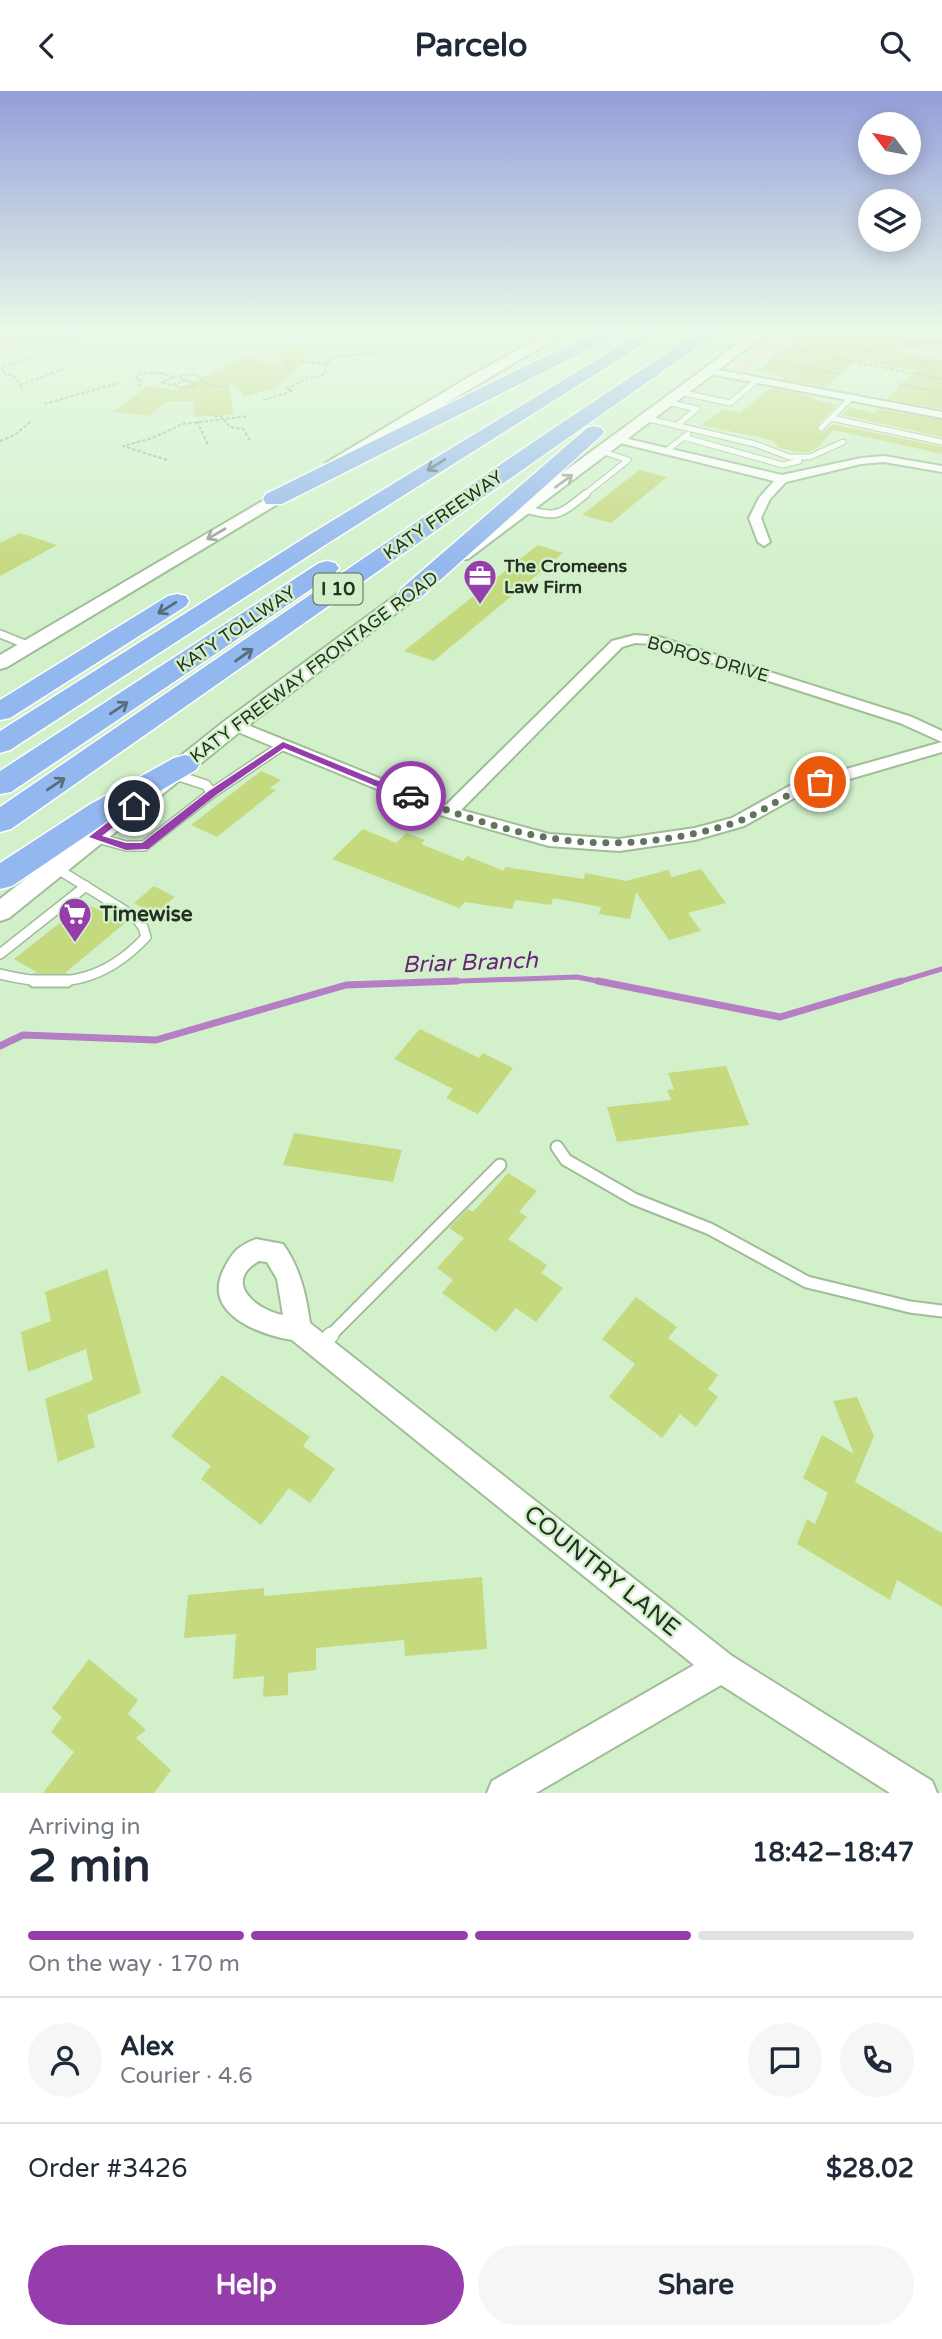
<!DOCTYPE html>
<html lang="en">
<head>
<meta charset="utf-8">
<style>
	body { margin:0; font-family:"Varela Round",sans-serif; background:#f6f6f7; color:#1f2937; height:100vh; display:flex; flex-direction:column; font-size:26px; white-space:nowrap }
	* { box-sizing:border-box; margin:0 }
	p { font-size:23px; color:#747a83 }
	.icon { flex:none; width:38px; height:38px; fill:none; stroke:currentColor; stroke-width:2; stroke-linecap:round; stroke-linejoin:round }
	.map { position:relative; height:1702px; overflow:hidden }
	.panel { display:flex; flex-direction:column; background:#fff; flex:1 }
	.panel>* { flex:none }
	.needle { width:46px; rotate:302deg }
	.buttons { position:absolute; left:858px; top:21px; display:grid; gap:14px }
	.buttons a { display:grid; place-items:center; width:63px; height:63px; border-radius:50%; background:#fff; box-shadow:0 4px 18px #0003; font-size:35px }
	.pin { position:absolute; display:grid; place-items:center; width:60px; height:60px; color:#fff; margin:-30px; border:4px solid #fff; border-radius:50%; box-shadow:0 2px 7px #0007 }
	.courier { position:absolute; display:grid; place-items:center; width:70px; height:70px; margin:-35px; border:5px solid #953eab; border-radius:50%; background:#fff; color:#222; box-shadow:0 2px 9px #0007 }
	.head em { font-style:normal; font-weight:800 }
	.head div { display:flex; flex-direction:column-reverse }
	.head { display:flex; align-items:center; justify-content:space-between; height:119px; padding:0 28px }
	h1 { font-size:46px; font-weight:800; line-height:52px }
	.bar { display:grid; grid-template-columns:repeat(4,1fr); gap:10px 7px; align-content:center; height:84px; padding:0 28px }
	.bar i { height:9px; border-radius:5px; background:#e0e1e3 }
	.bar .active { background:#953eab }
	.bar p { grid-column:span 4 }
	.line { display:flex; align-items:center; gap:18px; padding:0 28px; border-top:2px solid #e0e1e3 }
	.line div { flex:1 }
	.round { display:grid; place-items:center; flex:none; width:74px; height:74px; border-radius:37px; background:#f6f6f7 }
	.cta { display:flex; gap:14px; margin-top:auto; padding:14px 28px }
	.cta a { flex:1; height:80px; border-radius:42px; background:#953eab; color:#fff; font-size:28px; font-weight:800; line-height:80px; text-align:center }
	.cta a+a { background:#f6f6f7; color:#1f2937 }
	header { display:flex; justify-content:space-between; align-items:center; height:91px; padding:0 28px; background:#fff; font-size:32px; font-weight:800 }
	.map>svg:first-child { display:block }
	.green { fill:#fec9c9 }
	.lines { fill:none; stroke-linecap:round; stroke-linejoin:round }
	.stream-far2 { stroke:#b67ec4; stroke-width:3.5 }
	.stream-far1 { stroke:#b67ec4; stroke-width:5 }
	.stream { stroke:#b67ec4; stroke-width:7 }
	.building { fill:#c5d97f }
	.lane-far4-casing { stroke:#a0bd98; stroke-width:7 }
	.lane-far3-casing { stroke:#a0bd98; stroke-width:10 }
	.lane-far2-casing { stroke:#a0bd98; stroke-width:12 }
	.lane-far1-casing { stroke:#a0bd98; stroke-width:15 }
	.lane-casing { stroke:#a0bd98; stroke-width:18 }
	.street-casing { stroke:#a0bd98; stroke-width:4 }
	.secondary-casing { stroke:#a0bd98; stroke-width:4 }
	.highway-casing { stroke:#fff; stroke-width:3 }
	.path { stroke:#9ab394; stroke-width:2; stroke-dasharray:3.5 2; stroke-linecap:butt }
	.lane-far4 { stroke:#fff; stroke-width:5 }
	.lane-far3 { stroke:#fff; stroke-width:7 }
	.lane-far2 { stroke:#fff; stroke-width:9 }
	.lane-far1 { stroke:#fff; stroke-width:11 }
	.lane { stroke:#fff; stroke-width:15 }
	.street { fill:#fff; fill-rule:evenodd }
	.secondary { fill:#fff; fill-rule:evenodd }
	.highway { fill:#93b7ef; fill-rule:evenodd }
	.oneway { stroke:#566d7e }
	.oneway2 { stroke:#9ca29b }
	.route { fill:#953eab }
	.done { stroke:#61745c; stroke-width:7; stroke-dasharray:0 12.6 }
	.labels { text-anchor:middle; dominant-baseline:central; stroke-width:5; stroke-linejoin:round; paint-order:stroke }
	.far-street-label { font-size:18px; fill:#243021; stroke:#d2f1cb }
	.far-poi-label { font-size:18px; font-weight:bold; fill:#243021; stroke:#d2f1cb; text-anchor:start }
	.shield { fill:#d2f1cb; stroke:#586a54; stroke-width:2 }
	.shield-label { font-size:19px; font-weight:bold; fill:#243021 }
	.poi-label { font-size:21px; font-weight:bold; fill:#243021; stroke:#d2f1cb; text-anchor:start }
	.water-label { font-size:23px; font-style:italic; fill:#692579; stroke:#d2f1cb }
	.near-street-label { font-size:24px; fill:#243021; stroke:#d2f1cb }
</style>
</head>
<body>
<header><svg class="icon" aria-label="back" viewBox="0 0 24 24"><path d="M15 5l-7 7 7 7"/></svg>Parcelo<svg class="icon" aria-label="search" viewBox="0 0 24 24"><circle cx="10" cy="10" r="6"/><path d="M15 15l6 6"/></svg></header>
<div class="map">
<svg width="942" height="1702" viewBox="0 0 942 1702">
	<rect width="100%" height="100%" fill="#d2f1cb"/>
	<path class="green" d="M783,240L796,242L744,280L737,277L736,275Z"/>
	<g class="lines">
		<path class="stream-far2" d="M0,248L65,247L103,238
			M899,253L942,252"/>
		<path class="stream-far1" d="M406,892L577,886L607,892
			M895,892L942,878"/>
		<path class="stream" d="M598,890L780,926L901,890
			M0,955L23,944L156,949L346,894L457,890"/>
	</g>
	<path class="building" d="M811,238H928L896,260L942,269V318L887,308L915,280L856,269L825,296L781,288L785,285L759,279Z
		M303,253L305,270L278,295L245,306L229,289L233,323L195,326L193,310H168L149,325L114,321L147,295L176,299L241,268L250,267L283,275L278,255Z
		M770,297L815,306L812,308L837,314L817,334L819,342L824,341L833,333L942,356V363L834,339L817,357L809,361H797L780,357L772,349L701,334L724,318L740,322Z
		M849,316L874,322L878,318L942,329V346L842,324Z
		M639,379L667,386L611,432L582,424Z
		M20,442L57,454L0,485V452Z
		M538,454L563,462L434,570L404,560Z
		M261,680L281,689L270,697L276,699L217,746L191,734Z
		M363,738L396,752L406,742L425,749L421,753L463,770L467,765L504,780L505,776L584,788L585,782L626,790L668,779L672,786L701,778L726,812L688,822L701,840L669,849L636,801L630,828L599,823L601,816L553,807L551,814L515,809L512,818L465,811L459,817L332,768Z
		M154,795L175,806L154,823L134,812Z
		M85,812L125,832L65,882H38L14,868Z
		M420,938L479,967L483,962L513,977L478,1023L446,1007L453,998L394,968Z
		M726,975L749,1034L617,1051L607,1016L671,1009L667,999L674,998L668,982Z
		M294,1042L402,1059L393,1091L283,1074Z
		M508,1082L537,1100L519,1121L527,1126L508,1148L547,1174L541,1182L563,1197L536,1231L516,1217L496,1241L442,1202L453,1189L437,1177L464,1147L449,1137L468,1118L473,1121Z
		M107,1178L141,1302L87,1324L95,1356L58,1371L45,1308L93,1289L86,1258L28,1281L21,1241L51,1230L45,1201Z
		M636,1206L677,1236L668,1247L718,1284L708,1298L718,1306L696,1336L680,1323L662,1347L609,1306L635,1273L602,1248Z
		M222,1284L310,1346L303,1355L335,1378L310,1412L289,1397L261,1434L201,1388L211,1375L171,1345Z
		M857,1306L874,1345L855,1391L942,1442V1516L897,1489L890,1509L797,1453L807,1428L815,1433L828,1402L803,1387L822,1344L854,1363L833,1310Z
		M482,1486L487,1558L405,1565L404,1549L316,1557V1579L288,1582V1604L263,1606L264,1585L233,1588L236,1543L184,1547L188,1504L264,1497V1505Z
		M89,1568L138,1609L128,1623L146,1639L136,1647L171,1679L154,1702H43L74,1661L51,1641L62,1626L52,1617Z"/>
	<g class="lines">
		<defs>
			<path id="lane-far4" d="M684,302L730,312L757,289
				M671,312L697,318L676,335
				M831,327L942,351
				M649,328L755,353L789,366H810L843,351
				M821,337L851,307
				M683,346L783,374L799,370
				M666,360L688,343
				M584,404L628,369L604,361"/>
			<path id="lane-far3" d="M525,418C558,428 560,423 586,403
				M0,543L30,555"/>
			<path id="lane-far2" d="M212,702L283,654
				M94,746L126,755H144L212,702L206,694L173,683
				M0,863L86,795
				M0,883C60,898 103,892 146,846L143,836L135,826L56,777"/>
			<path id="lane-far1" d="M34,890H67
				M557,1056L566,1069L634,1108L710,1138L807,1191L910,1216L942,1220
				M329,1246L500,1074"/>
			<path id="lane" d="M320,1255L331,1244"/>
			<path id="street" d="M714,278L942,321V327L710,283V279Z
				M620,346L782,384L861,367L884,365L942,375V381L884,371L861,373L786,391L770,408L761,427L770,451L764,455L758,451L749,427L759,407L774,390L616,351L614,349Z
				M635,544L659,546L912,626L942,640V651L900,632L653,553L635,552L622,556L461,719L549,743L619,748L695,737L732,727L793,693L942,651V661L805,701L744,735L695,749L619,760L549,755L443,725L228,637L226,634L234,629L240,631L446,714L612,550Z
				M256,1148L283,1153C300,1177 306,1203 310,1232L732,1565L932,1690L937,1702H890L721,1594L536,1702H487L492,1690L694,1574L292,1249C256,1243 200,1221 225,1176C233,1160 240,1154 256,1148ZM259,1170L267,1171L277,1188L283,1224C256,1219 222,1191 259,1170Z"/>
			<path id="secondary" d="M556,238H572L340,375H328L326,372L474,283Z
				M758,238H773L468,468H456L453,464L456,460Z
				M295,391L301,393L303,396L301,399L7,576L0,578V564Z
				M431,482L437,483L440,487L437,491L242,639L9,827L0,830V808L226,629L425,483Z"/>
			<path id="highway" d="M606,238H629L282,413H266L263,408L266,403L527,274Z
				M647,238H667L325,454L10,659L0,662V640L309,444Z
				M703,238H723L11,738L0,741V716L554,337Z
				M594,335L601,337L604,341L601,345L419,508L410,510L401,508L398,503L401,498L587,337Z
				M327,470L335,472L339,477L335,482L11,701L0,703V680L319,472Z
				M177,503L186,505L189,510L186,515L10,627L0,629V609L168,505Z
				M185,664L196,667L200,673L196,679L111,728L12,795L0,798V772L89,714L174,667Z"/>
		</defs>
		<use href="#lane-far4" class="lane-far4-casing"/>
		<use href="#lane-far3" class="lane-far3-casing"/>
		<use href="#lane-far2" class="lane-far2-casing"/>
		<use href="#lane-far1" class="lane-far1-casing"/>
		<use href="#lane" class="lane-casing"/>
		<use href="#street" class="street-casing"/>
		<use href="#secondary" class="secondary-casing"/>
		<use href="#highway" class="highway-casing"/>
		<path class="path" d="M819,248L803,261L942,288
			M803,261L782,260L771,269L840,283
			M831,266L843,255L929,271L918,283
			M327,272L336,266L372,262L369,253L353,256
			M2,280L3,275L47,263
			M3,281L16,286L23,299
			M180,285L195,283L208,293L227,297
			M173,286L183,287L184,290L170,294L162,291Z
			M899,293L942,302
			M20,294L63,278
			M176,294L178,297L197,295L192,293V290H184
			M139,296L140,290L136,288L137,284C150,280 160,281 173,286
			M263,309L293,300L286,298L311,285L319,286L325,282L327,272L298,271
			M44,313L119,292
			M214,325H221L230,336L243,338L250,349
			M197,330L208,354
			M0,350L15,344L30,331
			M167,369L123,355L152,347L183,333L249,325"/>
		<use href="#lane-far4" class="lane-far4"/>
		<use href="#lane-far3" class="lane-far3"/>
		<use href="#lane-far2" class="lane-far2"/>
		<use href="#lane-far1" class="lane-far1"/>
		<use href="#lane" class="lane"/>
		<use href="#street" class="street"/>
		<use href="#secondary" class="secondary"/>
		<use href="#highway" class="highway"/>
	</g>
	<defs><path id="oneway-shaft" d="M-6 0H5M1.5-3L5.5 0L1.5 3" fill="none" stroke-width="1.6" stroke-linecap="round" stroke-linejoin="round" transform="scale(1.75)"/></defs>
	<g class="oneway">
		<use href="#oneway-shaft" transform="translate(436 374) rotate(148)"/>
		<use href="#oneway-shaft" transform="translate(167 517) rotate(148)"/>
		<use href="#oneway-shaft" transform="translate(244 564) rotate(-35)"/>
		<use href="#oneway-shaft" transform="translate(119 617) rotate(-34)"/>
		<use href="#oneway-shaft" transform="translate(56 693) rotate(-34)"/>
	</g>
	<g class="oneway2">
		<use href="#oneway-shaft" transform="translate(564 390) rotate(-36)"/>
		<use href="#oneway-shaft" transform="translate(216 443) rotate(150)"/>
	</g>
	<linearGradient id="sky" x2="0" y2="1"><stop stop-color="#949eda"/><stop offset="0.5" stop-color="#ebf9e8"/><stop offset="1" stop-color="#ebf9e8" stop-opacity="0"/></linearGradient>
	<rect width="942" height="477" fill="url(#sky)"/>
	<path class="route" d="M283,651L415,705L407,708L284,657L216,704L148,758L126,759L89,746L134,711L139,715L137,717L102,745L126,752H142L209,700Z"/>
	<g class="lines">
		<path class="done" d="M411,705C523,751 615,769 734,732C764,722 789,699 820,691"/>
	</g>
	<defs>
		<symbol id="office-pin" viewBox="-11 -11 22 30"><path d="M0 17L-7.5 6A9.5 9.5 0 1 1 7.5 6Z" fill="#953eab" stroke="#d2f1cb"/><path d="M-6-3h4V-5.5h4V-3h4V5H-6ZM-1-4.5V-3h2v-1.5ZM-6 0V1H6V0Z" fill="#fff"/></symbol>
		<symbol id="supermarket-pin" viewBox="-11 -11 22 30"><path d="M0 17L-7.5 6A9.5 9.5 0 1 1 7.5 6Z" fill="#953eab" stroke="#d2f1cb"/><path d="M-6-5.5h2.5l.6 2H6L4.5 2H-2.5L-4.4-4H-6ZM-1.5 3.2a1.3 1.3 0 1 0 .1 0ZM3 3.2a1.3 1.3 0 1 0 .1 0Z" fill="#fff"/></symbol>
	</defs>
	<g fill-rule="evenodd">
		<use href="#office-pin" x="461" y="466" width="38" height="52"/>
		<use href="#supermarket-pin" x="56" y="804" width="38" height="52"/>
	</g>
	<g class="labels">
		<g class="far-street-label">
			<text transform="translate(443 424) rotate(-35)">KATY FREEWAY</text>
			<text transform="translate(236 538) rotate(-34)">KATY TOLLWAY</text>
			<text transform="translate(708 568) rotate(16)">BOROS DRIVE</text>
			<text transform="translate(314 576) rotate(-37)">KATY FREEWAY FRONTAGE ROAD</text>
		</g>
		<g class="far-poi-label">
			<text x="504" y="475">The Cromeens<tspan x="504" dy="21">Law Firm</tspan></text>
		</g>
		<rect class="shield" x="313.5" y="482.5" width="49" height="31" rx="5"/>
		<g class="shield-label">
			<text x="338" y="498">I 10</text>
		</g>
		<g class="poi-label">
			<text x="100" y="823">Timewise</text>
		</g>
		<g class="water-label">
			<text transform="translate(470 872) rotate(-2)">Briar Branch</text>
		</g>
		<g class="near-street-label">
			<text transform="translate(602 1480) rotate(39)">COUNTRY LANE</text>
		</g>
	</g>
</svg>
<div class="buttons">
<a><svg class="needle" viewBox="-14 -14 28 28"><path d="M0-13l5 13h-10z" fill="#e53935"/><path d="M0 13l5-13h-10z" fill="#747a83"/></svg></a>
<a><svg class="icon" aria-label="layers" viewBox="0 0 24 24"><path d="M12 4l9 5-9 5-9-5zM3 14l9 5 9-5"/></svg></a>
</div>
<div class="pin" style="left:820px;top:691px;background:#ea580c"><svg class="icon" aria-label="bag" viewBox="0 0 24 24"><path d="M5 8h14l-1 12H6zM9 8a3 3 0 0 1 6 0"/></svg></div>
<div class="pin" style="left:134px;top:715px;background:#1f2937"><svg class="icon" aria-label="home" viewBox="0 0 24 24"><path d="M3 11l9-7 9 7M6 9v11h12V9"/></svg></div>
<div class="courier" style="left:411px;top:705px"><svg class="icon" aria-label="car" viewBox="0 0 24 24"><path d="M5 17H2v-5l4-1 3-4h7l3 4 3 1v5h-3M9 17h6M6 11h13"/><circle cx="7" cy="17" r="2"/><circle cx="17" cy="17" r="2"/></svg></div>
</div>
<section class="panel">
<div class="head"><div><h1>2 min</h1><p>Arriving in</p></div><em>18:42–18:47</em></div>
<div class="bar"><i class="active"></i><i class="active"></i><i class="active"></i><i></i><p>On the way · 170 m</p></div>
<div class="line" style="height:126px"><a class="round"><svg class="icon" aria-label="person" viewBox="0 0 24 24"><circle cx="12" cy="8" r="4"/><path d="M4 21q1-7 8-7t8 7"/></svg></a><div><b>Alex</b><p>Courier · 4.6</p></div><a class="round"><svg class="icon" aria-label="chat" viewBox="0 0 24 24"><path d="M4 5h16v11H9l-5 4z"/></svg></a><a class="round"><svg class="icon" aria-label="phone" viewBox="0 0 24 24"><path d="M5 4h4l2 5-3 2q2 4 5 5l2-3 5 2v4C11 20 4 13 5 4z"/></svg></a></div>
<div class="line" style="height:91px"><div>Order #3426</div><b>$28.02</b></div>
<div class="cta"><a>Help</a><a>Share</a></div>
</section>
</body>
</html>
